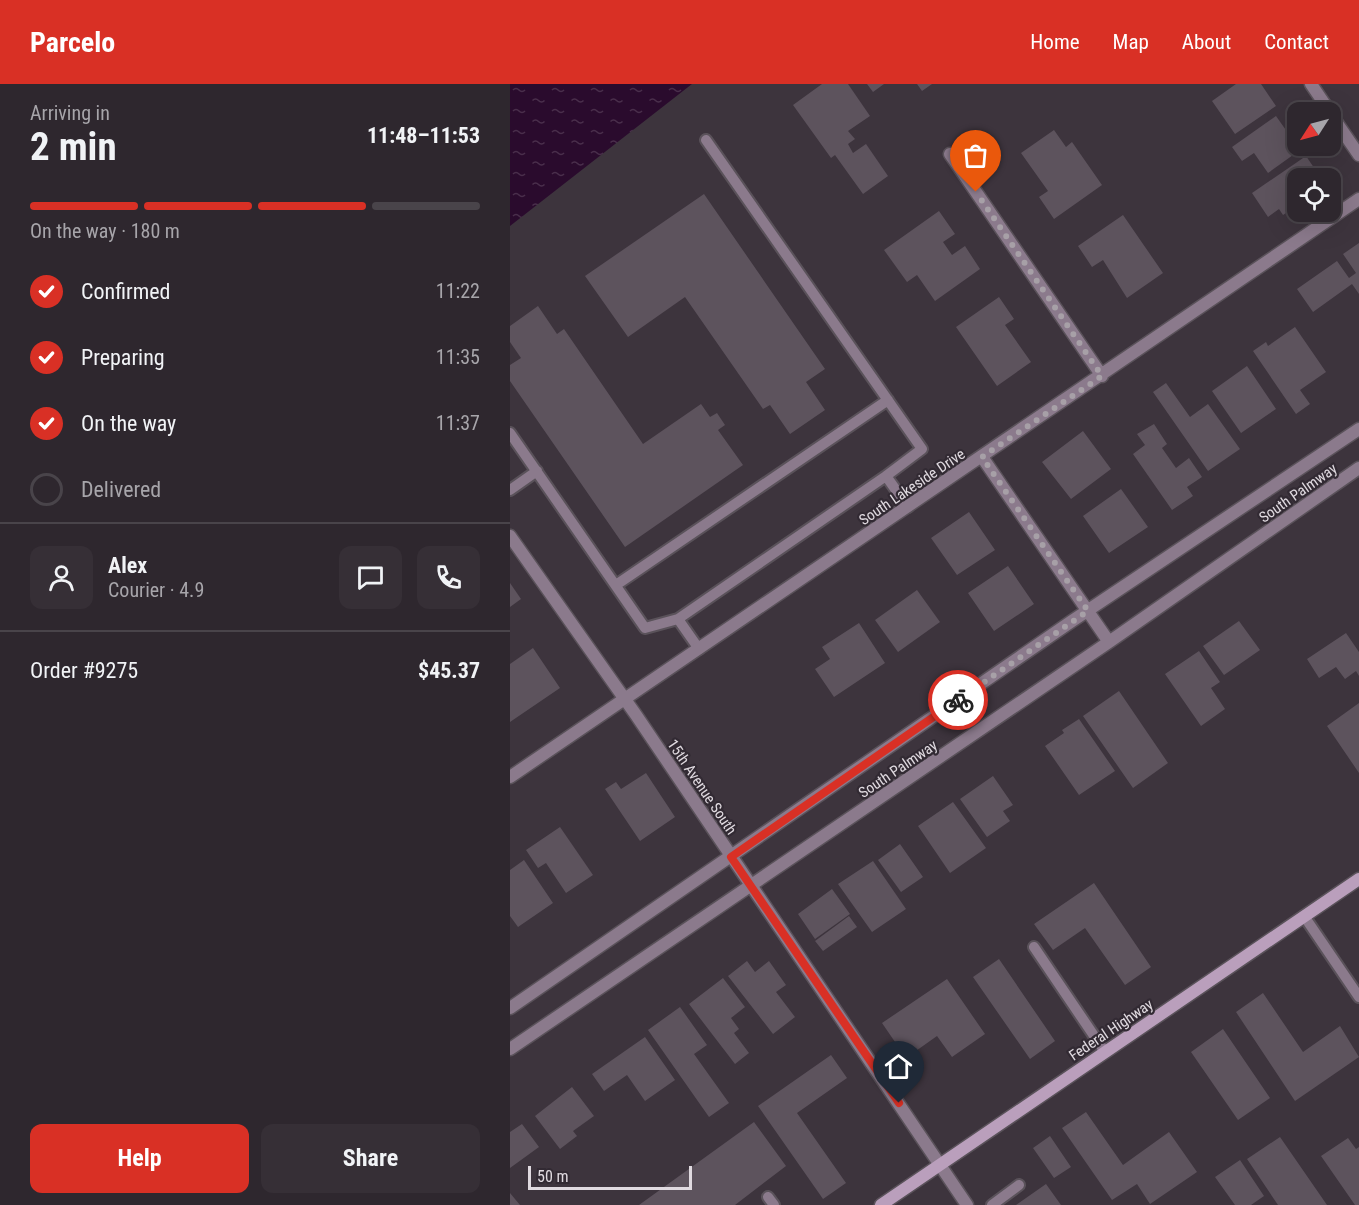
<!DOCTYPE html>
<html lang="en">
<head>
<meta charset="utf-8">
<style>
	body { margin:0; font-family:"Roboto Condensed",sans-serif; background:#362f36; color:#f1f3f6; height:100vh; display:flex; flex-direction:column; font-size:22px; white-space:nowrap }
	* { box-sizing:border-box; margin:0 }
	p { font-size:20px; color:#a7a5aa }
	.icon { flex:none; width:33px; height:33px; fill:none; stroke:currentColor; stroke-width:2; stroke-linecap:round; stroke-linejoin:round }
	.map { position:relative; flex:1; overflow:hidden }
	.side { display:flex; flex-direction:column; background:#2e272e; width:510px }
	.side>* { flex:none }
	.needle { width:39px; rotate:234deg }
	.tools { position:absolute; left:777px; top:18px; display:grid; gap:12px }
	.tools a { display:grid; place-items:center; width:54px; height:54px; border-radius:12px; background:#2e272e; box-shadow:0 6px 24px #0002,0 0 0 2px #49444a; font-size:30px }
	.scale { position:absolute; left:18px; bottom:15px; width:164px; box-sizing:border-box; padding-left:6px; border:3px solid #e0dae0; border-top:0; font-size:16px; line-height:21px; white-space:nowrap; color:#e0dae0; -webkit-text-stroke:4px #322a33; paint-order:stroke }
	.pin { position:absolute; display:grid; place-items:center; width:51px; height:51px; color:#fff; margin:-62px -26px; border-radius:50% 50% 50% 0; rotate:-45deg; box-shadow:0 0 6px #0007 }
	.pin .icon { rotate:45deg }
	.courier { position:absolute; display:grid; place-items:center; width:60px; height:60px; margin:-30px; border:4px solid #d93025; border-radius:50%; background:#fff; color:#222; box-shadow:0 2px 8px #0007 }
	.overview em { font-style:normal; font-weight:700 }
	.overview div { display:flex; flex-direction:column-reverse }
	.overview { display:flex; align-items:center; justify-content:space-between; height:102px; padding:0 30px }
	h1 { font-size:39px; font-weight:700; line-height:45px }
	.bar { display:grid; grid-template-columns:repeat(4,1fr); gap:9px 6px; align-content:center; height:72px; padding:0 30px }
	.bar i { height:8px; border-radius:4px; background:#49444a }
	.bar .current { background:#d93025 }
	.bar p { grid-column:span 4 }
	.line { display:flex; align-items:center; gap:15px; padding:0 30px; border-top:2px solid #49444a }
	.line div { flex:1 }
	.round { display:grid; place-items:center; flex:none; width:63px; height:63px; border-radius:12px; background:#362f36 }
	ol { padding:0 30px; list-style:none }
	li { display:flex; align-items:center; gap:18px; height:66px }
	li p { margin-inline-start:auto }
	li .icon { padding:6px; border-radius:50%; background:#d93025; color:#fff; stroke-width:4 }
	li:last-child { color:#a7a5aa }
	li i { width:33px; height:33px; border:3px solid #49444a; border-radius:50% }
	.cta { display:flex; gap:12px; margin-top:auto; padding:12px 30px }
	.cta a { flex:1; height:69px; border-radius:12px; background:#d93025; color:#fff; font-size:24px; font-weight:700; line-height:69px; text-align:center }
	.cta a+a { background:#362f36; color:#f1f3f6 }
	header { display:flex; align-items:center; gap:36px; box-sizing:border-box; height:84px; padding:0 30px; background:#d93025; color:#fff }
	header strong { font-size:28px }
	nav { display:flex; gap:33px; margin-inline-start:auto; font-size:21px }
	main { display:flex; flex:1; min-height:0 }
	.map>svg:first-child { display:block }
	.water { fill:url(#water-ripples) }
	.building { fill:#5d535d }
	.lines { fill:none; stroke-linecap:round; stroke-linejoin:round }
	.lane-casing { stroke:#5a525a; stroke-width:14 }
	.street-casing { stroke:#5a525a; stroke-width:15 }
	.secondary-casing { stroke:#5a525a; stroke-width:15 }
	.lane { stroke:#8b7a8c; stroke-width:10 }
	.street { stroke:#8b7a8c; stroke-width:12 }
	.secondary { stroke:#ba9fbc; stroke-width:12 }
	.done { stroke:#a7a0a7; stroke-width:6; stroke-dasharray:0 10.8 }
	.route { stroke:#d93025; stroke-width:8 }
	.labels { text-anchor:middle; dominant-baseline:central; stroke-width:4.5; stroke-linejoin:round; paint-order:stroke }
	.street-label { font-size:15px; fill:#e0dae0; stroke:#322a33 }
</style>
</head>
<body>
<header>
<strong>Parcelo</strong>
<nav><a>Home</a><a>Map</a><a>About</a><a>Contact</a></nav>
</header>
<main>
<section class="side">
<div class="overview"><div><h1>2 min</h1><p>Arriving in</p></div><em>11:48–11:53</em></div>
<div class="bar"><i class="current"></i><i class="current"></i><i class="current"></i><i></i><p>On the way · 180 m</p></div>
<ol>
<li><svg class="icon" aria-label="check" viewBox="0 0 24 24"><path d="M5 12l5 5 9-10"/></svg>Confirmed<p>11:22</p></li>
<li><svg class="icon" aria-label="check" viewBox="0 0 24 24"><path d="M5 12l5 5 9-10"/></svg>Preparing<p>11:35</p></li>
<li><svg class="icon" aria-label="check" viewBox="0 0 24 24"><path d="M5 12l5 5 9-10"/></svg>On the way<p>11:37</p></li>
<li><i></i>Delivered</li>
</ol>
<div class="line" style="height:108px"><a class="round"><svg class="icon" aria-label="person" viewBox="0 0 24 24"><circle cx="12" cy="8" r="4"/><path d="M4 21q1-7 8-7t8 7"/></svg></a><div><b>Alex</b><p>Courier · 4.9</p></div><a class="round"><svg class="icon" aria-label="chat" viewBox="0 0 24 24"><path d="M4 5h16v11H9l-5 4z"/></svg></a><a class="round"><svg class="icon" aria-label="phone" viewBox="0 0 24 24"><path d="M5 4h4l2 5-3 2q2 4 5 5l2-3 5 2v4C11 20 4 13 5 4z"/></svg></a></div>
<div class="line" style="height:78px"><div>Order #9275</div><b>$45.37</b></div>
<div class="cta"><a>Help</a><a>Share</a></div>
</section>
<div class="map">
<svg width="849" height="1121" viewBox="0 0 849 1121">
	<defs>
		<pattern id="water-ripples" width="26" height="14" patternUnits="userSpaceOnUse" patternTransform="scale(1.5)"><rect width="26" height="14" fill="#2a0b2d"/><path d="M2 4q2-2 4 0t4 0M15 11q2-2 4 0t4 0" fill="none" stroke="#492e4b"/></pattern>
	</defs>
	<rect width="100%" height="100%" fill="#3d343d"/>
	<path class="water" d="M0,0H182L0,142Z"/>
	<path class="building" d="M312,0H338L360,32L338,47L345,55L338,60L343,69L356,60L378,92L353,110L325,71L321,74L283,21Z
		M357,0H374L363,8Z
		M407,0H422L412,7Z
		M726,0H751L766,22L725,50L702,17Z
		M766,32L790,66L758,89L744,69L732,77L722,63Z
		M544,46L556,63L562,58L592,101L544,135L529,113L538,107L511,69Z
		M796,72L811,94H788V121L773,131L769,125L758,133L742,109Z
		M194,110L315,285L296,298L315,326L280,350L260,321L253,325L175,213L118,253L75,192Z
		M429,127L445,150L433,158L442,171L455,162L470,185L425,217L407,191L397,198L374,166Z
		M613,131L653,189L617,214L593,176L582,183L568,162Z
		M849,159V210L842,200L803,228L787,205L827,177L839,194L846,189L833,170Z
		M489,213L504,235L495,241L521,278L487,302L446,243Z
		M28,222L47,250L54,245L133,360L191,320L200,333L207,329L215,341L208,346L233,381L115,463L0,297V281L11,274L0,258V242Z
		M785,243L816,288L790,306L800,320L786,330L743,267L756,258L758,262Z
		M737,282L766,325L731,349L702,307Z
		M656,299L680,333L698,320L730,365L698,387L643,308Z
		M644,340L657,360L652,364L666,384L679,374L692,393L677,403L683,412L662,426L623,370L635,361L627,350Z
		M573,347L601,385L561,415L532,378Z
		M611,405L638,443L599,469L573,432Z
		M459,428L485,466L447,491L421,454Z
		M498,482L524,520L484,547L458,509Z
		M0,499L11,515L0,523Z
		M407,506L430,538L388,568L365,536Z
		M729,537L750,566L714,591L693,562Z
		M349,539L375,579L324,613L305,585L320,575L312,563Z
		M836,549L849,568V592L846,587L835,595L826,583L809,594L797,575Z
		M23,564L50,604L0,638V580Z
		M689,567L710,598L701,604L715,625L691,642L655,590Z
		M609,607L658,679L623,704L573,632Z
		M849,619V689L817,642Z
		M569,635L605,687L569,711L535,662L554,649L552,646Z
		M136,689L165,733L130,757L95,705L106,698L111,705Z
		M483,692L503,721L493,727L500,737L477,753L450,715Z
		M443,718L476,764L440,789L408,742Z
		M50,743L83,791L56,809L36,779L28,784L16,766Z
		M390,760L413,793L391,808L368,776Z
		M14,776L43,819L8,843L0,832V786Z
		M363,777L396,825L362,848L328,800Z
		M584,799L641,883L615,901L575,844L543,866L524,840Z
		M322,805L340,830L305,855L288,830Z
		M339,832L347,843L313,867L305,857Z
		M489,875L545,957L520,975L463,893Z
		M237,877L245,888L259,877L276,901L266,908L285,933L263,950L218,892Z
		M213,894L235,923L221,934L229,945L224,949L239,969L225,980L179,920Z
		M437,895L475,950L442,973L427,952L396,974L372,939Z
		M753,909L793,968L830,942L849,973L785,1017L726,928Z
		M170,923L197,961L184,970L219,1019L199,1033L138,946Z
		M713,945L760,1014L728,1036L681,968Z
		M135,953L165,996L135,1017L117,991L94,1007L82,990Z
		M321,971L337,994L287,1029L336,1099L313,1115L248,1022Z
		M62,1003L84,1032L63,1047L67,1052L50,1065L25,1032Z
		M576,1028L613,1081L659,1048L687,1088L640,1120L627,1100L602,1116L552,1044Z
		M244,1038L276,1082L225,1121H129Z
		M12,1040L29,1063L0,1084V1048Z
		M540,1052L561,1083L544,1094L523,1064Z
		M770,1053L817,1121H768L737,1075Z
		M838,1054L846,1065L849,1063V1121H845L811,1072Z
		M730,1076L754,1112L741,1121H725L705,1093Z
		M536,1100L551,1121H506Z
		M0,1109L10,1121H0Z"/>
	<g class="lines">
		<defs>
			<path id="lane" d="M196,56L412,365L376,392L398,423
				M0,349L135,544L168,535
				M0,406L27,387
				M106,501L378,316
				M189,565L168,535L376,392
				M794,832L849,913
				M524,863L595,968
				M258,1113L264,1121
				M482,1121L509,1101"/>
			<path id="street" d="M801,0L820,28
				M820,29L849,71
				M440,70L592,292
				M472,373L599,558
				M0,452L126,631L457,1121
				M0,693L849,115
				M0,924L562,537L849,345
				M0,965L599,558L849,384"/>
			<path id="secondary" d="M371,1121L849,795"/>
		</defs>
		<use href="#lane" class="lane-casing"/>
		<use href="#street" class="street-casing"/>
		<use href="#secondary" class="secondary-casing"/>
		<use href="#lane" class="lane"/>
		<use href="#street" class="street"/>
		<use href="#secondary" class="secondary"/>
	</g>
	<g class="lines">
		<path class="done" d="M448,616L578,527L472,373L592,292L466,108"/>
		<path class="route" d="M389,1019L221,773L448,616"/>
	</g>
	<g class="labels">
		<g class="street-label">
			<text transform="translate(402 403) rotate(-34)">South Lakeside Drive</text>
			<text transform="translate(788 409) rotate(-35)">South Palmway</text>
			<text transform="translate(388 685) rotate(-34)">South Palmway</text>
			<text transform="translate(192 703) rotate(56)">15th Avenue South</text>
			<text transform="translate(601 946) rotate(-34)">Federal Highway</text>
		</g>
	</g>
</svg>
<div class="tools">
<a><svg class="needle" viewBox="-14 -14 28 28"><path d="M0-13l5 13h-10z" fill="#e53935"/><path d="M0 13l5-13h-10z" fill="#a7a5aa"/></svg></a>
<a><svg class="icon" aria-label="locate" viewBox="0 0 24 24"><circle cx="12" cy="12" r="6"/><path d="M12 2v4M12 18v4M2 12h4M18 12h4"/></svg></a>
</div>
<div class="scale">50 m</div>
<div class="pin" style="left:466px;top:108px;background:#ea580c"><svg class="icon" aria-label="bag" viewBox="0 0 24 24"><path d="M5 8h14l-1 12H6zM9 8a3 3 0 0 1 6 0"/></svg></div>
<div class="pin" style="left:389px;top:1019px;background:#1f2937"><svg class="icon" aria-label="home" viewBox="0 0 24 24"><path d="M3 11l9-7 9 7M6 9v11h12V9"/></svg></div>
<div class="courier" style="left:448px;top:616px"><svg class="icon" aria-label="bike" viewBox="0 0 24 24"><circle cx="6" cy="16" r="4"/><circle cx="18" cy="16" r="4"/><path d="M6 16l4-8h5l3 8M10 8l3 8H6M13 5h3"/></svg></div>
</div>
</main>
</body>
</html>
